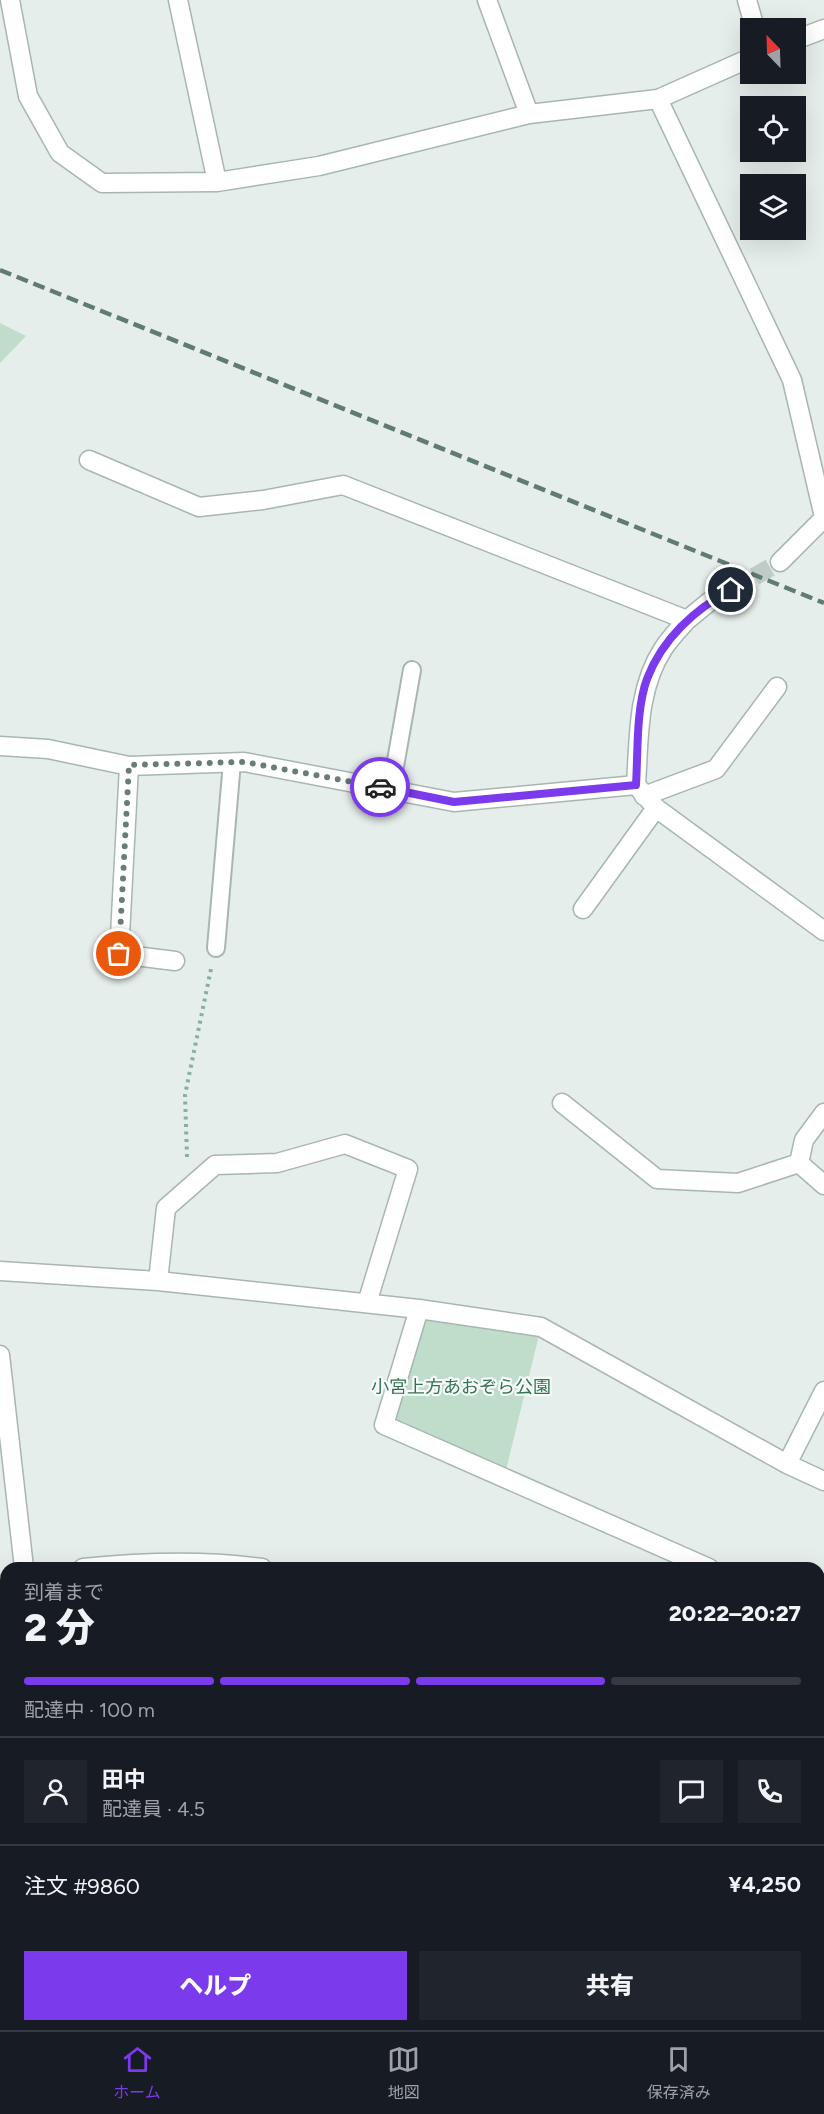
<!DOCTYPE html>
<html lang="ja">
<head>
<meta charset="utf-8">
<style>
	body { margin:0; font-family:Figtree,"Noto Sans JP",sans-serif; background:#20242c; color:#f1f3f6; height:100vh; display:flex; flex-direction:column; font-size:22px; white-space:nowrap }
	* { box-sizing:border-box; margin:0 }
	p { font-size:20px; color:#9ea1a6 }
	.icon { flex:none; width:33px; height:33px; fill:none; stroke:currentColor; stroke-width:2; stroke-linecap:round; stroke-linejoin:round }
	.map { position:relative; flex:1; overflow:hidden }
	.side { position:absolute; left:0px; top:1562px; width:825px; height:470px; display:flex; flex-direction:column; background:#171b24; border-radius:18px 18px 0 0; box-shadow:0 6px 24px #0002 }
	.side>* { flex:none }
	.needle { width:39px; rotate:337deg }
	.buttons { position:absolute; left:740px; top:18px; display:grid; gap:12px }
	.buttons a { display:grid; place-items:center; width:66px; height:66px; border-radius:0px; background:#171b24; box-shadow:0 6px 24px #0002; font-size:30px }
	.pin { position:absolute; display:grid; place-items:center; width:51px; height:51px; color:#fff; margin:-26px; border:3px solid #fff; border-radius:50%; box-shadow:0 2px 6px #0007 }
	.courier { position:absolute; display:grid; place-items:center; width:60px; height:60px; margin:-30px; border:4px solid #7c3aed; border-radius:50%; background:#fff; color:#222; box-shadow:0 2px 8px #0007 }
	.headline em { font-style:normal; font-weight:800 }
	.headline div { display:flex; flex-direction:column-reverse }
	.headline { display:flex; align-items:center; justify-content:space-between; height:102px; padding:0 24px }
	h1 { font-size:39px; font-weight:800; line-height:45px }
	.bar { display:grid; grid-template-columns:repeat(4,1fr); gap:9px 6px; align-content:center; height:72px; padding:0 24px }
	.bar i { height:8px; border-radius:4px; background:#363941 }
	.bar .current { background:#7c3aed }
	.bar p { grid-column:span 4 }
	.line { display:flex; align-items:center; gap:15px; padding:0 24px; border-top:2px solid #363941 }
	.line div { flex:1 }
	.round { display:grid; place-items:center; flex:none; width:63px; height:63px; border-radius:0px; background:#20242c }
	.cta { display:flex; gap:12px; margin-top:auto; padding:12px 24px }
	.cta a { flex:1; height:69px; border-radius:0px; background:#7c3aed; color:#fff; font-size:24px; font-weight:800; line-height:69px; text-align:center }
	.cta a+a { background:#20242c; color:#f1f3f6 }
	.tabs { display:flex; justify-content:space-around; align-items:center; height:84px; border-top:2px solid #363941; background:#171b24; font-size:16px; color:#9ea1a6 }
	.tabs a { display:grid; justify-items:center; gap:3px }
	.tabs .current { color:#7c3aed }
	.map>svg:first-child { display:block }
	.green { fill:#bfddca }
	.lines { fill:none; stroke-linecap:round; stroke-linejoin:round }
	.minor-tunnel { stroke:#bfcbc7; stroke-width:18; stroke-dasharray:18 9; stroke-linecap:butt }
	.service-casing { stroke:#a8b6b2; stroke-width:20 }
	.minor-casing { stroke:#a8b6b2; stroke-width:21 }
	.tertiary-casing { stroke:#a8b6b2; stroke-width:21 }
	.path { stroke:#87afa6; stroke-width:4; stroke-dasharray:3 4.5; stroke-linecap:butt }
	.service { stroke:#fff; stroke-width:16 }
	.minor { stroke:#fff; stroke-width:18 }
	.tertiary { stroke:#fff; stroke-width:18 }
	.rail { stroke:#607a75; stroke-width:4.5; stroke-dasharray:12 6; stroke-linecap:butt }
	.done { stroke:#687c78; stroke-width:6; stroke-dasharray:0 10.8 }
	.route { stroke:#7c3aed; stroke-width:8 }
	.labels { text-anchor:middle; dominant-baseline:central; stroke-width:4.5; stroke-linejoin:round; paint-order:stroke }
	.park-label { font-size:18px; fill:#317451; stroke:#f6faf8 }
</style>
</head>
<body>
<div class="map">
<svg width="824" height="2030" viewBox="0 0 824 2030">
	<rect width="100%" height="100%" fill="#e5eeea"/>
	<path class="green" d="M0,323L26,336L0,363Z
		M419,1309L541,1327L504,1478L384,1425Z
		M6,1640V2025H284L287,2030H0V1642Z
		M819,1922L824,1926V2030H424L421,2025H819Z"/>
	<g class="lines">
		<path class="minor-tunnel" d="M731,590L780,562"/>
		<defs>
			<path id="service" d="M391,789L412,670
				M216,948L232,762"/>
			<path id="minor" d="M10,0L28,96L60,153L102,183L217,182L319,166L529,114L658,99L750,58
				M178,0L217,182
				M487,0L529,114
				M747,0L755,28
				M795,40L824,29
				M658,99L792,380L824,517
				M89,460L199,507L263,500L343,485L687,620C679,629 670,638 663,649C637,689 639,739 636,785L656,808L824,931
				M780,562L824,518
				M687,620L709,602L731,590
				M0,746L48,749L129,766L244,762L454,802L636,785
				M129,766L119,954L175,961
				M644,796L716,769L777,687
				M583,909L656,808
				M562,1103L657,1179L738,1183L799,1163
				M824,1113L804,1140L799,1163L824,1185
				M0,1271L158,1281L419,1309L541,1327L787,1464
				M158,1281L166,1208L215,1165L277,1163L345,1144L408,1169L367,1303
				M419,1309L384,1425L709,1568
				M0,1355L24,1568
				M824,1391L787,1464L824,1481
				M819,1616L824,1618
				M819,1902L824,1905"/>
			<path id="tertiary" d="M83,1568C143,1562 203,1560 262,1568
				M0,1585L6,1584
				M819,1843L824,1846"/>
		</defs>
		<use href="#service" class="service-casing"/>
		<use href="#minor" class="minor-casing"/>
		<use href="#tertiary" class="tertiary-casing"/>
		<path class="path" d="M187,1157L185,1095L211,969"/>
		<use href="#service" class="service"/>
		<use href="#minor" class="minor"/>
		<use href="#tertiary" class="tertiary"/>
		<path class="rail" d="M0,270L824,603"/>
	</g>
	<g class="lines">
		<path class="done" d="M119,954L129,765L244,762L380,787"/>
		<path class="route" d="M380,787L454,802L636,785C638,752 636,709 647,679C662,639 695,609 731,590"/>
	</g>
	<g class="labels">
		<g class="park-label">
			<text x="461" y="1387">小宮上方あおぞら公園</text>
		</g>
	</g>
</svg>
<div class="buttons">
<a><svg class="needle" viewBox="-14 -14 28 28"><path d="M0-13l5 13h-10z" fill="#e53935"/><path d="M0 13l5-13h-10z" fill="#9ea1a6"/></svg></a>
<a><svg class="icon" aria-label="locate" viewBox="0 0 24 24"><circle cx="12" cy="12" r="6"/><path d="M12 2v4M12 18v4M2 12h4M18 12h4"/></svg></a>
<a><svg class="icon" aria-label="layers" viewBox="0 0 24 24"><path d="M12 4l9 5-9 5-9-5zM3 14l9 5 9-5"/></svg></a>
</div>
<div class="pin" style="left:119px;top:954px;background:#ea580c"><svg class="icon" aria-label="bag" viewBox="0 0 24 24"><path d="M5 8h14l-1 12H6zM9 8a3 3 0 0 1 6 0"/></svg></div>
<div class="pin" style="left:731px;top:590px;background:#1f2937"><svg class="icon" aria-label="home" viewBox="0 0 24 24"><path d="M3 11l9-7 9 7M6 9v11h12V9"/></svg></div>
<div class="courier" style="left:380px;top:787px"><svg class="icon" aria-label="car" viewBox="0 0 24 24"><path d="M5 17H2v-5l4-1 3-4h7l3 4 3 1v5h-3M9 17h6M6 11h13"/><circle cx="7" cy="17" r="2"/><circle cx="17" cy="17" r="2"/></svg></div>
<section class="side">
<div class="headline"><div><h1>2 分</h1><p>到着まで</p></div><em>20:22–20:27</em></div>
<div class="bar"><i class="current"></i><i class="current"></i><i class="current"></i><i></i><p>配達中 · 100 m</p></div>
<div class="line" style="height:108px"><a class="round"><svg class="icon" aria-label="person" viewBox="0 0 24 24"><circle cx="12" cy="8" r="4"/><path d="M4 21q1-7 8-7t8 7"/></svg></a><div><b>田中</b><p>配達員 · 4.5</p></div><a class="round"><svg class="icon" aria-label="chat" viewBox="0 0 24 24"><path d="M4 5h16v11H9l-5 4z"/></svg></a><a class="round"><svg class="icon" aria-label="phone" viewBox="0 0 24 24"><path d="M5 4h4l2 5-3 2q2 4 5 5l2-3 5 2v4C11 20 4 13 5 4z"/></svg></a></div>
<div class="line" style="height:78px"><div>注文 #9860</div><b>¥4,250</b></div>
<div class="cta"><a>ヘルプ</a><a>共有</a></div>
</section>
</div>
<nav class="tabs">
<a class="current"><svg class="icon" aria-label="home" viewBox="0 0 24 24"><path d="M3 11l9-7 9 7M6 9v11h12V9"/></svg>ホーム</a>
<a><svg class="icon" aria-label="map" viewBox="0 0 24 24"><path d="M3 6l6-2 6 2 6-2v14l-6 2-6-2-6 2zM9 4v14M15 6v14"/></svg>地図</a>
<a><svg class="icon" aria-label="saved" viewBox="0 0 24 24"><path d="M7 4h10v16l-5-4-5 4z"/></svg>保存済み</a>
</nav>
</body>
</html>
